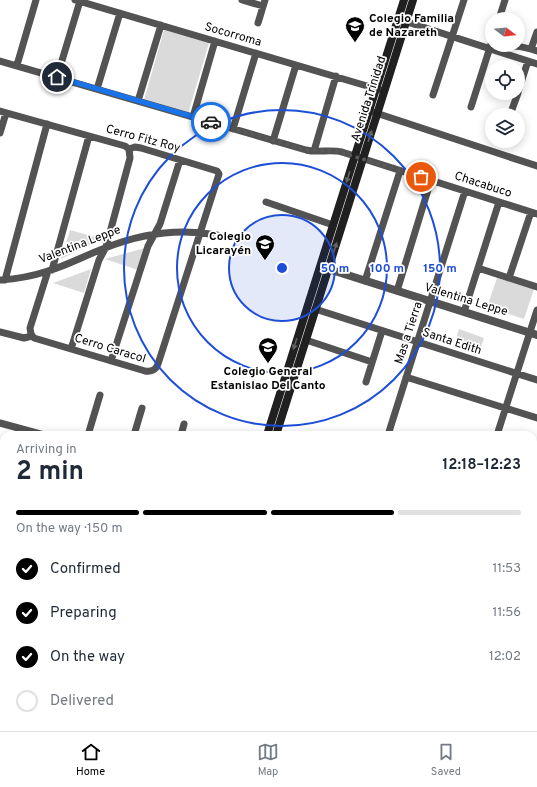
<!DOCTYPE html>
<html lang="en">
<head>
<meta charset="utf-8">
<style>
	body { margin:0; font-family:Overpass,sans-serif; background:#f6f6f7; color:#1f2937; height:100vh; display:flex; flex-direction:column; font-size:15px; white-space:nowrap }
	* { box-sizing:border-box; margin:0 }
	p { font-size:13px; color:#747a83 }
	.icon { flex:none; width:22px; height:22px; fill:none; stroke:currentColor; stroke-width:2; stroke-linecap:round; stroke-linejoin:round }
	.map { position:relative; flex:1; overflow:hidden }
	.side { position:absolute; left:0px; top:431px; width:537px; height:300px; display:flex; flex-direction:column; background:#fff; border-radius:12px 12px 0 0; box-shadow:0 2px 10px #0003 }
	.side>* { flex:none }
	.needle { width:26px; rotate:106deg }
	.tools { position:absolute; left:485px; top:12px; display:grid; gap:8px }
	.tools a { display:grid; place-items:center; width:40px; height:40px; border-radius:50%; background:#fff; box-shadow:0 2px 10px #0003; font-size:20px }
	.pin { position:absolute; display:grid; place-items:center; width:34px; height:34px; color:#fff; margin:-17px; border:2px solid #fff; border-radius:50%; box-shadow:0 1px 4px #0007 }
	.courier { position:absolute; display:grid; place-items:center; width:40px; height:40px; margin:-20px; border:3px solid #1a73e8; border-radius:50%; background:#fff; color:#222; box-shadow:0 1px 5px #0007 }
	.head em { font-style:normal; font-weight:700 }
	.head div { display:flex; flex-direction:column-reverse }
	.head { display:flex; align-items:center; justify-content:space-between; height:68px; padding:0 16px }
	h1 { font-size:26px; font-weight:700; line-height:30px }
	.bar { display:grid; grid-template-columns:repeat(4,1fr); gap:6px 4px; align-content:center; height:48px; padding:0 16px }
	.bar i { height:5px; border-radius:3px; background:#e0e1e3 }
	.bar .selected { background:#000 }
	.bar p { grid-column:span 4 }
	ol { padding:0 16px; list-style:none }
	li { display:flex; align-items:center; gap:12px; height:44px }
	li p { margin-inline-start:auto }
	li .icon { padding:4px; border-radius:50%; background:#000; color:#fff; stroke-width:4 }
	li:last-child { color:#747a83 }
	li i { width:22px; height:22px; border:2px solid #e0e1e3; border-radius:50% }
	.tab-bar { display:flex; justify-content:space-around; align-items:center; height:56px; border-top:1px solid #e0e1e3; background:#fff; font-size:11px; color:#747a83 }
	.tab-bar a { display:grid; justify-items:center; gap:2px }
	.tab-bar .selected { color:#000 }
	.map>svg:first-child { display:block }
	.green { fill:#dadada }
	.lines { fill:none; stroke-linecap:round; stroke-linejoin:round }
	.minor { stroke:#535353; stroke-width:7 }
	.tertiary { stroke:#535353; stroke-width:8 }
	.secondary { stroke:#202020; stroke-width:8 }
	.oneway { fill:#636363 }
	.done { stroke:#595959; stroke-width:4; stroke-dasharray:0 7.2 }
	.route { stroke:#1a73e8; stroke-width:5 }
	.ring { fill:none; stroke:#1d4ed8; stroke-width:2 }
	.labels { text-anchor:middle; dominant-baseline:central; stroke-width:3.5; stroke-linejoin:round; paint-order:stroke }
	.poi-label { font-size:12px; font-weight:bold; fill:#000; stroke:#fff; text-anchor:start }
	.street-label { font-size:12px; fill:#000; stroke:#fff }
	.centre { fill:#1d4ed8; stroke:#fff; stroke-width:2 }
	.ring-label { font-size:12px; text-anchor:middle; font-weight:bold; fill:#1d4ed8; stroke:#fff; stroke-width:3.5; stroke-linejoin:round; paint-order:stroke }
</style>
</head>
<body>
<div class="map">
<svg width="537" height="731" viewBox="0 0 537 731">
	<rect width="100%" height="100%" fill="#fff"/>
	<path class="green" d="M164,30L209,43L188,114L144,100Z
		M70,230L102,239L61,259Z
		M145,248L138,270L105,259Z
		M91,269L84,293L53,283Z
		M497,278L534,289L524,319L487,307Z
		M459,329L484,338L479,353L454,345Z"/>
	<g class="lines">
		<path class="minor" d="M75,0L384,91
			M242,0L263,6
			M398,19L537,64
			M499,19L505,0
			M258,23L265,0
			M531,49L537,32
			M496,50C515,45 518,45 537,51
			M0,61L306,150C318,153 330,149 342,152L537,214
			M17,65L36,0
			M57,77L80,1
			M97,89L120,13
			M518,92L528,61
			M433,95L464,0
			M138,101L161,25
			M471,107L492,41
			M0,111L125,146L129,149
			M373,112L537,166
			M510,115L518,93
			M193,117L215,41
			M233,129L256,53
			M0,133L6,113
			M273,141L296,65
			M314,151L336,76
			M266,202L333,225
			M478,268L537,287
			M52,270L89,136
			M48,271L30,328L31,334L34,338L145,371C151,372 156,370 158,364L219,174L217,171L141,148L135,147L129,149
			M509,278L531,212
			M0,280C16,279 33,276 48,271C68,265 86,255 105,248C140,234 179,228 217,235
			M5,280L47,124
			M365,281L400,171
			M397,291L431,180
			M315,309L537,380
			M464,312L499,202
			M0,332L24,338L32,336
			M306,340L372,362
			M71,349L99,260L106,247L130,158L129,149
			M111,361L148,246L160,224L180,160
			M406,377L537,418
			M366,382L382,331
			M0,423L44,435
			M88,435L100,395
			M134,435L142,408
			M181,435L184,424
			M388,435L465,191
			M497,435L537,310
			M0,506L4,507
			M0,549L4,550
			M0,577L4,562
			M533,579L537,580
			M533,598L537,599
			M533,672L537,659
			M348,727V731
			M410,727V731
			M0,731H1
			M41,731L43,727
			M291,731L293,727
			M493,731L494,727"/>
		<path class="tertiary" d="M322,267L537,335"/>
		<path class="secondary" d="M267,435L404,0
			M276,435L413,0
			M0,662L4,663
			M533,705H537
			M174,731L175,727
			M183,731L184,727"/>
	</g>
	<defs><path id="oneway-solid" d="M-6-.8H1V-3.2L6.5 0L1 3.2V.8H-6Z"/></defs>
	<g class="oneway">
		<use href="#oneway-solid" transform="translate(370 136) rotate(-72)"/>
		<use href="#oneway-solid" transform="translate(348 177) rotate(107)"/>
		<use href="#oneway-solid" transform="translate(335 248) rotate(-72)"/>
		<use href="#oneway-solid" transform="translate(295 344) rotate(108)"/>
	</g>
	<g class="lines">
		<path class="done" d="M211,122L306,150L336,151L421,177"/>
		<path class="route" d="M57,77L211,122"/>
	</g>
	<circle cx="282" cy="268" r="53" fill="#1d4ed8" fill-opacity=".12"/>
	<g class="ring">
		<circle cx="282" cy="268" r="53"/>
		<circle cx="282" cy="268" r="105"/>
		<circle cx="282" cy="268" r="158"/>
	</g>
	<defs>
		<symbol id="school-pin" viewBox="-11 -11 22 30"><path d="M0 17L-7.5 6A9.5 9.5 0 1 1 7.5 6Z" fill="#000" stroke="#fff"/><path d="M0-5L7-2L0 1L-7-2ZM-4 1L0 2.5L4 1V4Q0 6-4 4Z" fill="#fff"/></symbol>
	</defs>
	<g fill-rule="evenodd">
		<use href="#school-pin" x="344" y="15" width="22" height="30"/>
		<use href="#school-pin" x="254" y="233" width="22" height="30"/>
		<use href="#school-pin" x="257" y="336" width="22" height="30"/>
	</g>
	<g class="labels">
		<g class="poi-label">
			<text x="369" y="19">Colegio Familia<tspan x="369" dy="14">de Nazareth</tspan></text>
			<text x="251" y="237" text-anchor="end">Colegio<tspan x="251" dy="14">Licarayén</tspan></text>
			<text x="268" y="372" text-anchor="middle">Colegio General<tspan x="268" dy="14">Estanislao Del Canto</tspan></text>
		</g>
		<g class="street-label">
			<text transform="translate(233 35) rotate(16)">Socorroma</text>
			<text transform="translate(369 99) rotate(-72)">Avenida Trinidad</text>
			<text transform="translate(143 139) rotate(15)">Cerro Fitz Roy</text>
			<text transform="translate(483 185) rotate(18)">Chacabuco</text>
			<text transform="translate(80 245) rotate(-21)">Valentina Leppe</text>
			<text transform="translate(466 300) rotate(17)">Valentina Leppe</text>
			<text transform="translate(409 333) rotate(-72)">Mas a Tierra</text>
			<text transform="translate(452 342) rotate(18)">Santa Edith</text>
			<text transform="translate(110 349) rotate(17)">Cerro Caracol</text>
		</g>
	</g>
	<circle cx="282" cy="268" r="6" class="centre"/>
	<g class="ring-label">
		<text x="335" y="272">50 m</text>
		<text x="387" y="272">100 m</text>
		<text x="440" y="272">150 m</text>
	</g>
</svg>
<div class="tools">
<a><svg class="needle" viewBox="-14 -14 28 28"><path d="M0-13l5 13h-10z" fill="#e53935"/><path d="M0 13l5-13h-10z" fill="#747a83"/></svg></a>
<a><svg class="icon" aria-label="locate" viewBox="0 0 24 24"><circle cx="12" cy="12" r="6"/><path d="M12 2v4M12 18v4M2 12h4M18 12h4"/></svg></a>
<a><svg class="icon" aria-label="layers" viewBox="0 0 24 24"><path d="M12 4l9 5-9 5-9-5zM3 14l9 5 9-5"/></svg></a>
</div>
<div class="pin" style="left:421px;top:177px;background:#ea580c"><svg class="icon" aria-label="bag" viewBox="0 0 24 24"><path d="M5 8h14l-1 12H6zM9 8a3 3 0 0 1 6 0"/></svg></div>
<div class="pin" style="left:57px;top:77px;background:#1f2937"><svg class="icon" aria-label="home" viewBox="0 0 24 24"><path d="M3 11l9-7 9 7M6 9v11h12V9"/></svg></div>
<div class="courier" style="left:211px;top:122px"><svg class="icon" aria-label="car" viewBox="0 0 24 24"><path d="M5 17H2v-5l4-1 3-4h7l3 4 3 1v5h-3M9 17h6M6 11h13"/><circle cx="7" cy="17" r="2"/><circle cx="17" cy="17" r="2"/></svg></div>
<section class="side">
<div class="head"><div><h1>2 min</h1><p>Arriving in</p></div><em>12:18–12:23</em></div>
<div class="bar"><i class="selected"></i><i class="selected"></i><i class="selected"></i><i></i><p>On the way · 150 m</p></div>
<ol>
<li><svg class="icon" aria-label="check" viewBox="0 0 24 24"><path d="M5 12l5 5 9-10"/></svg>Confirmed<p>11:53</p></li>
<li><svg class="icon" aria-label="check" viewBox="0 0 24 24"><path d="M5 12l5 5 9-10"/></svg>Preparing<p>11:56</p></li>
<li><svg class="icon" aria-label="check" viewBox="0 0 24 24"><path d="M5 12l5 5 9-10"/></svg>On the way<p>12:02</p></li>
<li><i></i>Delivered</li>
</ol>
</section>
</div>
<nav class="tab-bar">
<a class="selected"><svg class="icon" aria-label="home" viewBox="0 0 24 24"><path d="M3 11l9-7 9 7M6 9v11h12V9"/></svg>Home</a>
<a><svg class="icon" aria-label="map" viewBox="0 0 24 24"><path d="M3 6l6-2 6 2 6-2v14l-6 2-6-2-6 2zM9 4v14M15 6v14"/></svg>Map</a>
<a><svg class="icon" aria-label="saved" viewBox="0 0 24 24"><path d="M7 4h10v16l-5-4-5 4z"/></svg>Saved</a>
</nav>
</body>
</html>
